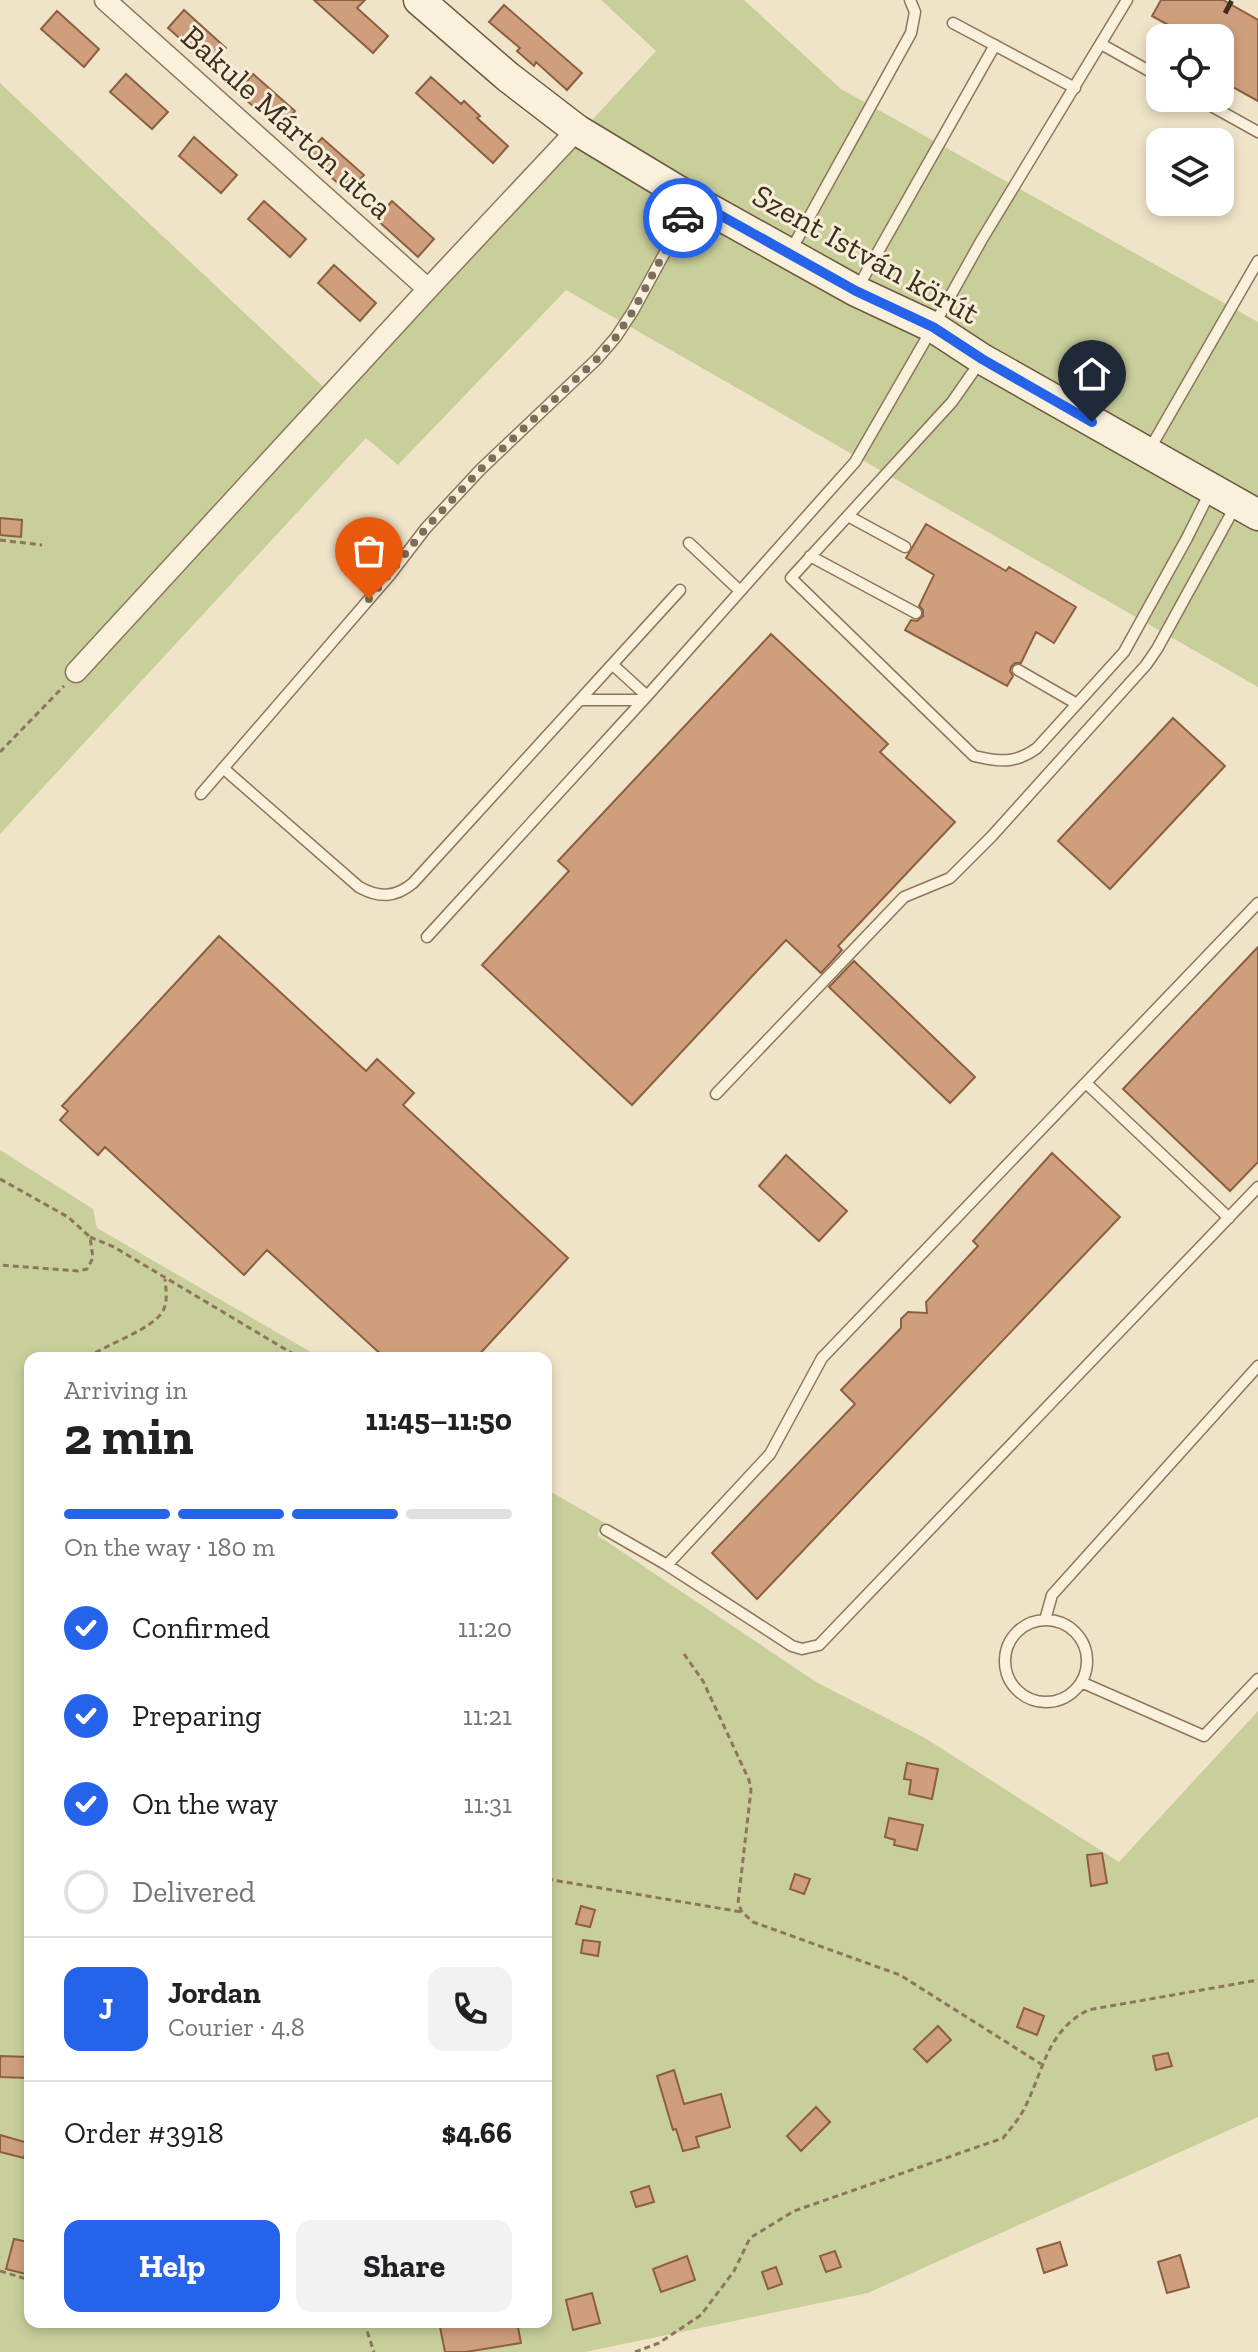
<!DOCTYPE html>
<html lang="en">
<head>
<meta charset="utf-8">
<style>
	body { margin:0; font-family:"Zilla Slab",serif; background:#f2f2f2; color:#202124; height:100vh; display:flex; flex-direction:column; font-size:30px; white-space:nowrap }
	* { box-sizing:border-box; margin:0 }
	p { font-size:26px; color:#757577 }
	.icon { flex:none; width:44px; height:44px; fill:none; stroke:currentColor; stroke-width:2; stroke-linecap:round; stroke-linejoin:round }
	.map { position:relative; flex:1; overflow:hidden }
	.panel { position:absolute; left:24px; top:1352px; width:528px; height:976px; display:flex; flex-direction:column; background:#fff; border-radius:16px; box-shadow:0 4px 12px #0003 }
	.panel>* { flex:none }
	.tools { position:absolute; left:1146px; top:24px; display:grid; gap:16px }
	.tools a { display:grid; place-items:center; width:88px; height:88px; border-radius:16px; background:#fff; box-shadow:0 4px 12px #0003; font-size:40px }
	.pin { position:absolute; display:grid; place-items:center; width:68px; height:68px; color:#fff; margin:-82px -34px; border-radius:50% 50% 50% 0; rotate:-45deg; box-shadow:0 0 8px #0007 }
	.pin .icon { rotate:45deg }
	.courier { position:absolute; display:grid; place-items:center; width:80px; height:80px; margin:-40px; border:6px solid #2563eb; border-radius:50%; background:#fff; color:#222; box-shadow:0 2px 10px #0007 }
	.overview em { font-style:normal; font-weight:800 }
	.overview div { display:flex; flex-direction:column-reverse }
	.overview { display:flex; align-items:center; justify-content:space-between; height:136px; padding:0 40px }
	h1 { font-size:52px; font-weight:800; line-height:60px }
	.bar { display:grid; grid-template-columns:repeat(4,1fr); gap:12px 8px; align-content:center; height:96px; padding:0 40px }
	.bar i { height:10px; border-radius:6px; background:#e0e0e0 }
	.bar .on { background:#2563eb }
	.bar p { grid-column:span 4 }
	.line { display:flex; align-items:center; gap:20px; padding:0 40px; border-top:2px solid #e0e0e0 }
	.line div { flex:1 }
	.round { display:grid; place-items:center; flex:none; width:84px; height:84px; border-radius:16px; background:#f2f2f2 }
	ol { padding:0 40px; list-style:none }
	li { display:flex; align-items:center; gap:24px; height:88px }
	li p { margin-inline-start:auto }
	li .icon { padding:8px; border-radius:50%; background:#2563eb; color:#fff; stroke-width:4 }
	li:last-child { color:#757577 }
	li i { width:44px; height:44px; border:4px solid #e0e0e0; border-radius:50% }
	.action { display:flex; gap:16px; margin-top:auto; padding:16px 40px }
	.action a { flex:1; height:92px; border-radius:16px; background:#2563eb; color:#fff; font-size:32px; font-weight:800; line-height:92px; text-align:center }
	.action a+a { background:#f2f2f2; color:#202124 }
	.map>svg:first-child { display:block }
	.green { fill:#c9cf9b }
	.building { fill:#cf9f7d; stroke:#8d5f41; stroke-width:2 }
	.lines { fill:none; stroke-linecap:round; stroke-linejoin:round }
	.lane-casing { stroke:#8d765c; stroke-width:13 }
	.street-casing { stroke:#8d765c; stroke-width:23 }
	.secondary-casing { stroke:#6f573f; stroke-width:33 }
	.path { stroke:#8d765c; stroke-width:3; stroke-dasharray:6 4; stroke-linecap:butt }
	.lane { stroke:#faf1dc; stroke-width:10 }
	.street { stroke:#faf1dc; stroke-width:20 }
	.secondary { stroke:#faf1dc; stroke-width:30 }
	.rail { stroke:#3d2e20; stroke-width:5; stroke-dasharray:14 14; stroke-linecap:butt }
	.done { stroke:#7c6e5b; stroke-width:8; stroke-dasharray:0 14.4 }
	.route { stroke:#2563eb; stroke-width:10 }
	.labels { text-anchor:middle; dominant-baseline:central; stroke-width:6; stroke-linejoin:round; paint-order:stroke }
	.street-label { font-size:32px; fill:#3d2e20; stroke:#f7eed8 }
</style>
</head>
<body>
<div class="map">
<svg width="1258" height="2352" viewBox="0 0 1258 2352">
	<rect width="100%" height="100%" fill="#f0e4c8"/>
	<path class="green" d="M601,0H744L841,89L1258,322V687L566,290L398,465L366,438L0,834V83L335,398L656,51Z
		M0,1150L93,1209L97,1228L321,1358H30V2322H546V1489L605,1523L597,1535L816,1682L925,1738L1119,1862L1258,1711V2117L868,2293L585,2352H0Z"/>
	<path class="building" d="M314,0H365L357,8L388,36L373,53Z
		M1161,0H1223L1258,20V101L1220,80V38H1192L1152,16Z
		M504,5L582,73L567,90L536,62L534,66L517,51L520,48L489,22Z
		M184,10L226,48L210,65L168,28Z
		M57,11L99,49L84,67L41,29Z
		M126,74L168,112L152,129L110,92Z
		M253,74L295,111L279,129L237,92Z
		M431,77L461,104L464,101L480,116L477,118L508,146L493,163L416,93Z
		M194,137L237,175L221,193L179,156Z
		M322,138L364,175L349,193L306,155Z
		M264,201L306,239L290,257L248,219Z
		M392,201L434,239L418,257L376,219Z
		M334,265L376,303L360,321L318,283Z
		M0,518L22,520L21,537L0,535Z
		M926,524L1006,571L1009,567L1076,607L1054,643L1036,632L1021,663H1015L1011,667L1010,671L1013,676L1007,686L905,630L911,620L917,621L923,616V610L919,606L934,575L906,558Z
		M771,634L888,744L880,752L955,822L838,946L842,950L821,973L786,940L632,1105L482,965L569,871L558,861Z
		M1173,718L1225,766L1110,889L1058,841Z
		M219,936L366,1071L377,1059L414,1093L403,1105L568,1258L476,1358H385L267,1250L244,1275L105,1147L98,1155L60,1120L68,1111L62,1106Z
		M1258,947V1162L1230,1191L1123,1089Z
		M854,961L975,1077L950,1103L829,987Z
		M1052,1153L1120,1217L757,1599L712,1553L855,1404L841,1390L901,1328V1319L908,1312L927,1313L926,1302L978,1246L973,1241Z
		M786,1155L847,1211L819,1241L759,1186Z
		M907,1763L938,1769L932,1799L909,1794L911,1780L904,1779Z
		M889,1818L923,1825L917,1850L894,1845L895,1840L885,1837Z
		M1102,1853L1107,1883L1091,1886L1087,1855Z
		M795,1874L810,1879L804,1894L790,1889Z
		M581,1906L595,1910L590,1927L576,1924Z
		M583,1940L600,1942L598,1956L581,1953Z
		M1024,2008L1044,2016L1037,2035L1017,2027Z
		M938,2026L951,2040L927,2062L914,2049Z
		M1168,2053L1172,2066L1156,2070L1153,2056Z
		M0,2056L29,2057L28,2078L0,2077Z
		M674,2070L684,2104L721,2094L730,2127L696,2137L699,2147L683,2151L676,2129L673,2130L657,2076Z
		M816,2107L830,2122L801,2151L787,2136Z
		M0,2135L28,2143L24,2158L0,2152Z
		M649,2186L654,2202L636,2207L631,2192Z
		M14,2239L28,2242L26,2251L30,2252V2275L6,2269Z
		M1060,2242L1067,2265L1044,2273L1037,2249Z
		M835,2251L841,2267L826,2272L820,2256Z
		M1180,2255L1189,2287L1167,2293L1158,2262Z
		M687,2256L695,2280L661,2292L653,2269Z
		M776,2267L782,2284L768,2289L762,2272Z
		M592,2293L600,2323L573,2330L566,2300Z
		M466,2322H517L521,2343L466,2352H445L440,2327Z"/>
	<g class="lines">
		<defs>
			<path id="lane" d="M953,23L1075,88
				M1101,44L1160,77
				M1197,98L1258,132
				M790,252L911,33L915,12L910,0
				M857,289L995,45
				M980,362L952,402L791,578L974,756C1000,762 1015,764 1037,748L1124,652L1187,538L1211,490
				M1148,452L1258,261
				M848,516L905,547
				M689,543L740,591
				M810,556L916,613
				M613,665L647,696
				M1018,670L1077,704
				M580,700H643
				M223,768L359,887C379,898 395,898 413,883L680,590
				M201,794L390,575L426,528L481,469L597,359L616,337L633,311L693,201
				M427,937L647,696L855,462L933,327L981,241L1127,0
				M1087,1084L1229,1218
				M716,1094L904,897L950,878L992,836L1146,665L1157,649L1236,505
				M606,1530L667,1565L792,1646L802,1649L819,1645L1258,1187
				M667,1565L770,1454L822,1358L1258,903
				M1045,1620L1052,1595L1258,1366
				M1005 1661a41 41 0 1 1 82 0a41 41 0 1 1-82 0Z
				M1081,1682L1204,1736L1258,1679"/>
			<path id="street" d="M105,0L428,289
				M76,672L428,289L577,130"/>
			<path id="secondary" d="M419,0L508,77L577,130L693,200L856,291L933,327L982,359L1258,515"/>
		</defs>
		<use href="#lane" class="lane-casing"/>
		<use href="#street" class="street-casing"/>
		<use href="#secondary" class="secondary-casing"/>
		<path class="path" d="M0,540L42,545
			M0,752L64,686
			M0,1179L68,1217L90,1237L93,1258L87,1269L78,1271L0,1265
			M90,1237L114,1247L300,1358
			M87,1358C106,1344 152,1330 163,1311C168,1301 166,1290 165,1279
			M684,1654L703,1681L749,1780L751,1790L738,1903L742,1912L753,1922L900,1975L1041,2064
			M547,1879L742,1912
			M0,2271L30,2280
			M364,2322L374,2352
			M635,2352L659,2343L701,2315L734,2271L750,2238L794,2211L1003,2138C1011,2128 1020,2118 1025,2107C1044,2070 1046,2032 1088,2010L1258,1980"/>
		<use href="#lane" class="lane"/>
		<use href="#street" class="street"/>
		<use href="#secondary" class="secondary"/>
		<path class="rail" d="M1212,38L1232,0"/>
	</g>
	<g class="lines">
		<path class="done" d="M369,599L426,528L481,469L597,359L616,337L633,311L683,218"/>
		<path class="route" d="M683,218L693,200L856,291L933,327L982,359L1092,422"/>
	</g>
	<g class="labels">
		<g class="street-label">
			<text transform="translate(287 122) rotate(42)">Bakule Márton utca</text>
			<text transform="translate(866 254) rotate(29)">Szent István körút</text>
		</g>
	</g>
</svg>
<div class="tools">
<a><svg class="icon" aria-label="locate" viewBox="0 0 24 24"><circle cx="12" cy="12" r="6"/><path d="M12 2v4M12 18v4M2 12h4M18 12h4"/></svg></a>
<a><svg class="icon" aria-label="layers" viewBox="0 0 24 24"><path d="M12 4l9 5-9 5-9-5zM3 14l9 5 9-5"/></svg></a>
</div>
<div class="pin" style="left:369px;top:599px;background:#ea580c"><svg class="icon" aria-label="bag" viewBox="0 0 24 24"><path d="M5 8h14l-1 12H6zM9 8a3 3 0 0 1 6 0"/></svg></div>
<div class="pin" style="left:1092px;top:422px;background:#1f2937"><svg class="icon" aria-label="home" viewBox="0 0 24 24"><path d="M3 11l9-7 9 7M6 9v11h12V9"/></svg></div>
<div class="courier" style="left:683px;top:218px"><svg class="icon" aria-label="car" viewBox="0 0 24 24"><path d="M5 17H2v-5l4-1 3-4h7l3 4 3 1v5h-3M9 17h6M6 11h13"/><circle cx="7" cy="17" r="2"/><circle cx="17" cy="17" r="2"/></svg></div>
<section class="panel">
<div class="overview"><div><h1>2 min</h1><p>Arriving in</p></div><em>11:45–11:50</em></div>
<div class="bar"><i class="on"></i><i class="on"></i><i class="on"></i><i></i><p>On the way · 180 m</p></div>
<ol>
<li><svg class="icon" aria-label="check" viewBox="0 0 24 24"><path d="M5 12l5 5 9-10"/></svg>Confirmed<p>11:20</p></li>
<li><svg class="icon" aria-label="check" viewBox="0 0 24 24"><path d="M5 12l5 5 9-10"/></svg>Preparing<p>11:21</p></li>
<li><svg class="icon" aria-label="check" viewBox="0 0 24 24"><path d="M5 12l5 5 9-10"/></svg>On the way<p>11:31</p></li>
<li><i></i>Delivered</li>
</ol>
<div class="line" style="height:144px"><b class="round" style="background:#2563eb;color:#fff">J</b><div><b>Jordan</b><p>Courier · 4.8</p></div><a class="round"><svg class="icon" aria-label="phone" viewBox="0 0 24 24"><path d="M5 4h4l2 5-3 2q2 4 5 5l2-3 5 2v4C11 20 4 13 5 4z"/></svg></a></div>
<div class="line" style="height:104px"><div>Order #3918</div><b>$4.66</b></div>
<div class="action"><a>Help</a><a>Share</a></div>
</section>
</div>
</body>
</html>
